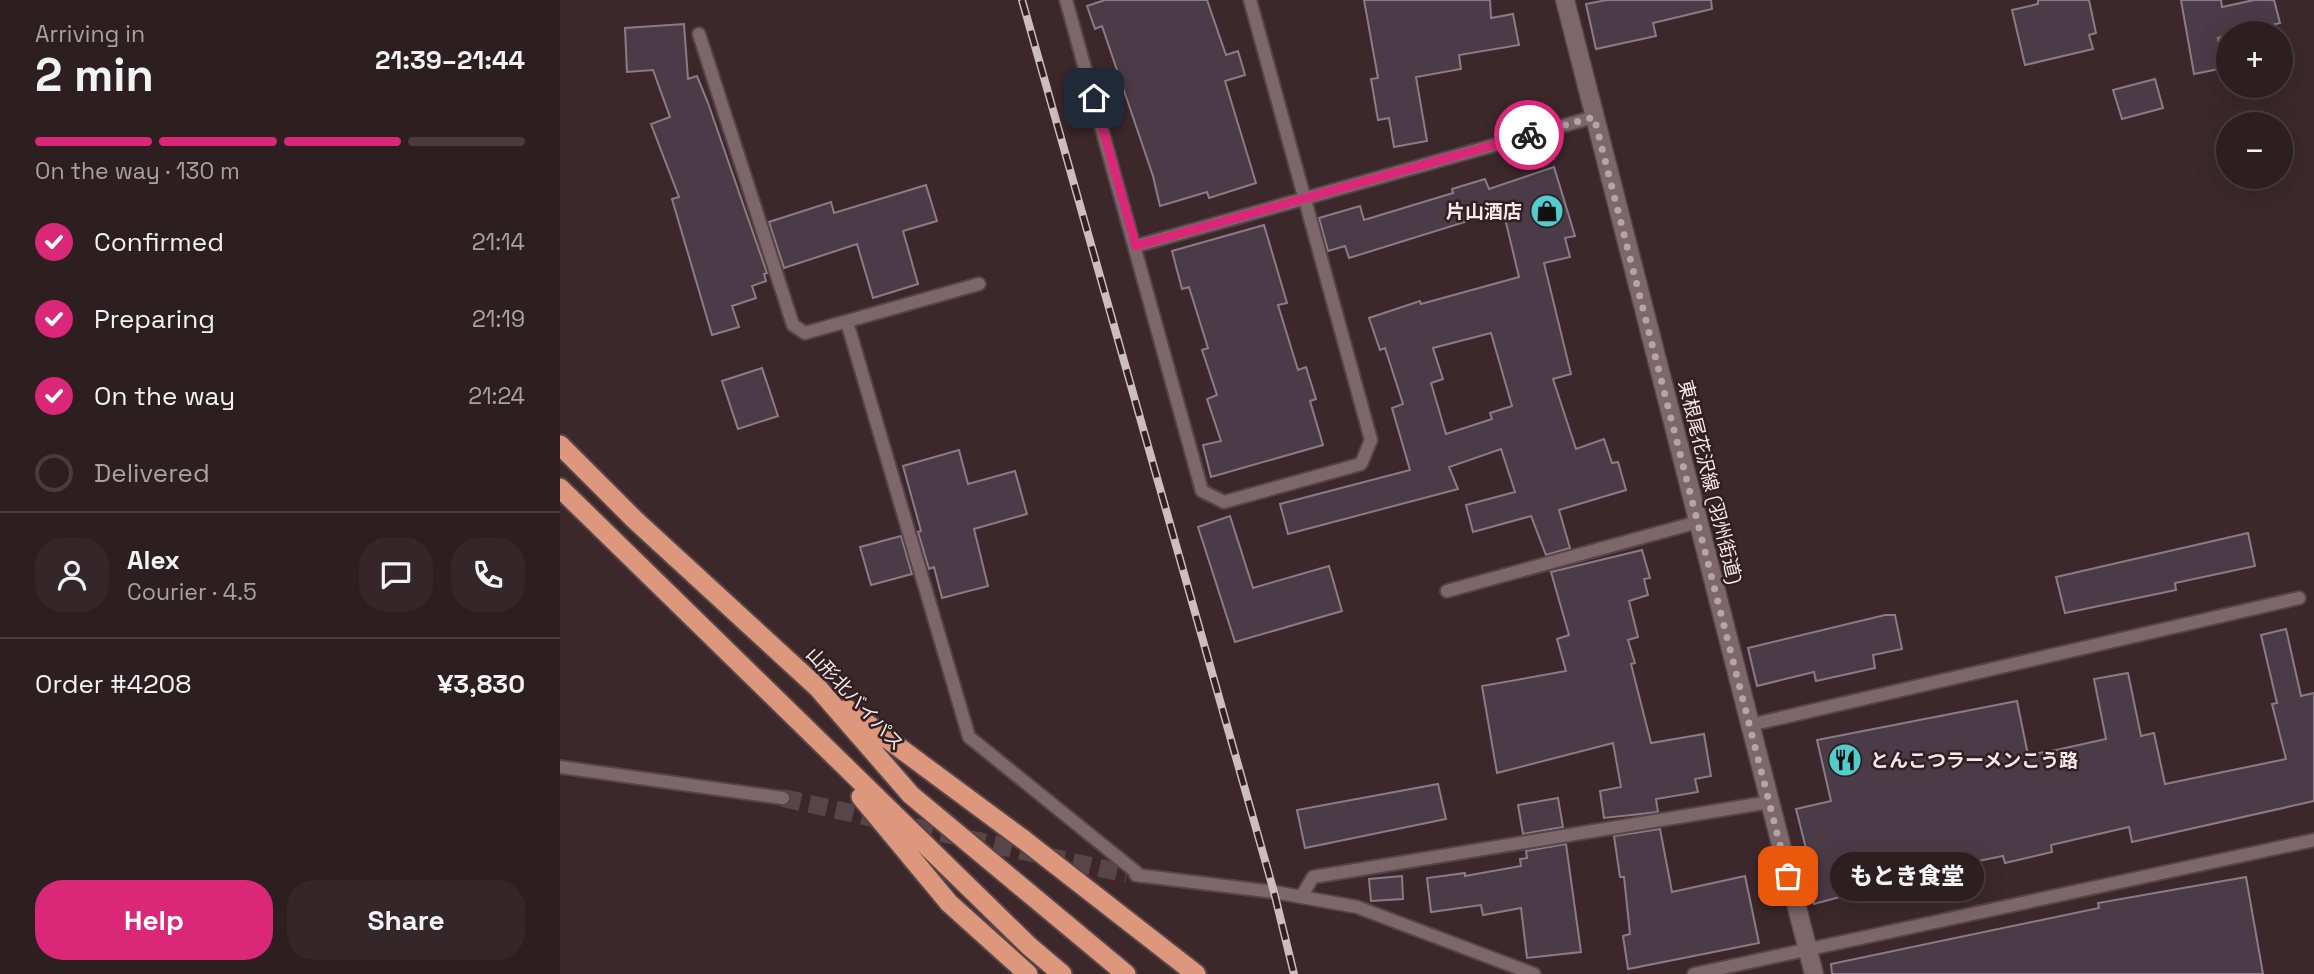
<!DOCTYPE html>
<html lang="en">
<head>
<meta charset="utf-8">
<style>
	body { margin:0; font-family:"Space Grotesk","Noto Sans JP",sans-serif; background:#352729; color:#f1f3f6; height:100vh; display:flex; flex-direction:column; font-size:26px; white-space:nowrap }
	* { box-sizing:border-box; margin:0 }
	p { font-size:23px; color:#a7a2a5 }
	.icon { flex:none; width:38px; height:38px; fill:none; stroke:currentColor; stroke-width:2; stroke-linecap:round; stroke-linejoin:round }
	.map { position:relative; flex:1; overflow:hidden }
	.sheet { display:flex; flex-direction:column; background:#2d1e20; width:560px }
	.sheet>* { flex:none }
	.buttons { position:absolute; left:1656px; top:21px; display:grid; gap:14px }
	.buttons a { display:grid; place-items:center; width:77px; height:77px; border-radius:50%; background:#2d1e20; box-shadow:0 7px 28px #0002,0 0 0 2px #483c3e; font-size:35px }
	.pin { position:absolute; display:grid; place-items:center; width:60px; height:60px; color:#fff; margin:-30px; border-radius:14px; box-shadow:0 4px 10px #0006 }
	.courier { position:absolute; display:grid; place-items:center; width:70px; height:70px; margin:-35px; border:5px solid #db2777; border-radius:50%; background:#fff; color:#222; box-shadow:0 2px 9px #0007 }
	.bubble { position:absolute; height:49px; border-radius:24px; background:#2d1e20; box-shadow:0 7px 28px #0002,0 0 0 2px #483c3e; font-size:23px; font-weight:800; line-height:49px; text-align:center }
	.overview em { font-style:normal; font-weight:800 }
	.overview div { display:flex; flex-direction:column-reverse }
	.overview { display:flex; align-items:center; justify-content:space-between; height:119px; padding:0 35px }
	h1 { font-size:46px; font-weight:800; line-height:52px }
	.bar { display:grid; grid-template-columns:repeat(4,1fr); gap:10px 7px; align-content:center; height:84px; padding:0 35px }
	.bar i { height:9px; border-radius:5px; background:#483c3e }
	.bar .on { background:#db2777 }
	.bar p { grid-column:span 4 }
	.line { display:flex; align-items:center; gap:18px; padding:0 35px; border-top:2px solid #483c3e }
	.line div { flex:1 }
	.round { display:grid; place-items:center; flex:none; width:74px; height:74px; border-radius:28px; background:#352729 }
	ol { padding:0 35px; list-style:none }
	li { display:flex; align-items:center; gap:21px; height:77px }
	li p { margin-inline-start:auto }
	li .icon { padding:7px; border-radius:50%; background:#db2777; color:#fff; stroke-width:4 }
	li:last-child { color:#a7a2a5 }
	li i { width:38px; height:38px; border:4px solid #483c3e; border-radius:50% }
	.primary-button { display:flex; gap:14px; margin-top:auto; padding:14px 35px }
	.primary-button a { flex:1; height:80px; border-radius:28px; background:#db2777; color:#fff; font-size:28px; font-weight:800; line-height:80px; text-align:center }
	.primary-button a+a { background:#352729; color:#f1f3f6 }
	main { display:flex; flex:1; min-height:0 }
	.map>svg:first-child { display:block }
	.building { fill:#4b3b47; stroke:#8c7a88; stroke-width:2; fill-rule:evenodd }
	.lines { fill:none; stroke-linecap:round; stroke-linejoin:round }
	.minor-tunnel { stroke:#584548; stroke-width:18; stroke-dasharray:18 9; stroke-linecap:butt }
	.service-casing { stroke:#554547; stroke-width:16 }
	.secondary-casing { stroke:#554547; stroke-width:21 }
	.trunk-casing { stroke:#554547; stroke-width:23 }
	.service { stroke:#7e676a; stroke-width:12 }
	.secondary { stroke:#7e676a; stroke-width:18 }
	.trunk { stroke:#dc977c; stroke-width:19 }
	.rail-casing { stroke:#ccbdbf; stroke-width:8 }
	.rail { stroke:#311f22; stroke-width:5; stroke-dasharray:16; stroke-linecap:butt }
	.done { stroke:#b5a5a7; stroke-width:7; stroke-dasharray:0 12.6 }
	.route { stroke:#db2777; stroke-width:9 }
	.labels { text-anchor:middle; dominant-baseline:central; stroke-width:5; stroke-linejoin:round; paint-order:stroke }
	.poi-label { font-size:19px; font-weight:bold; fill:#f6e9ea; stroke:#311f22; text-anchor:end }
	.street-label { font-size:19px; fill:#f6e9ea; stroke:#311f22 }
</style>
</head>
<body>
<main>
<section class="sheet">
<div class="overview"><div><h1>2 min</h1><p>Arriving in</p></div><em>21:39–21:44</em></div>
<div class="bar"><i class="on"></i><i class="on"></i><i class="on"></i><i></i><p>On the way · 130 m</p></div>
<ol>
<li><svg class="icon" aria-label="check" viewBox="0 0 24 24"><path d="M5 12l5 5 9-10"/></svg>Confirmed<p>21:14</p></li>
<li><svg class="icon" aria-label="check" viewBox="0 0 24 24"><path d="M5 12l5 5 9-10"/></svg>Preparing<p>21:19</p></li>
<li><svg class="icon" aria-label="check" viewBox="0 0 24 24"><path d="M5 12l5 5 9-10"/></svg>On the way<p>21:24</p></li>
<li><i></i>Delivered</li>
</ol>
<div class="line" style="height:126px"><a class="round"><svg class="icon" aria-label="person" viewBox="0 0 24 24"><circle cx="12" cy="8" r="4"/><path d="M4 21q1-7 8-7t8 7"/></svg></a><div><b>Alex</b><p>Courier · 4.5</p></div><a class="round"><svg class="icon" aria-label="chat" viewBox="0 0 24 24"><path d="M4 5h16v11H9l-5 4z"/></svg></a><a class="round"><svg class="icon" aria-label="phone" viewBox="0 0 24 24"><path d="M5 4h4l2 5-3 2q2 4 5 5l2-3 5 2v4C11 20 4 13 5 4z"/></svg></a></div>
<div class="line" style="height:91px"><div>Order #4208</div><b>¥3,830</b></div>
<div class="primary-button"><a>Help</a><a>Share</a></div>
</section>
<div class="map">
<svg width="1754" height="974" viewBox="0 0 1754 974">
	<rect width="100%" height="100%" fill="#3c282b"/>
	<path class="building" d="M545,0H647L666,55L678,51L685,75L665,81L696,183L649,198L647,192L600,206L593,176L542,26L535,29L527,6Z
		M804,0H930L931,18L953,14L959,45L899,55L901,69L856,77L867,141L834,147L829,118L818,120L811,79L818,78Z
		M1047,0H1151L1152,9L1093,23L1096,36L1036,49L1026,4Z
		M1478,0H1529L1536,33L1529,35L1533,49L1465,65L1452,10L1478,4Z
		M1621,0H1661L1662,7L1694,0H1714L1720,23L1658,38L1664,68L1634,74Z
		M124,24L128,79L137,76L148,103L207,273L204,274L206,281L192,286L196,298L172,306L179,327L152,335L112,199L119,197L91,124L110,117L93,70L67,72L65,28Z
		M1595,79L1603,108L1562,119L1553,90Z
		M994,167L1015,236L1005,238L1010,257L984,263L1011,374L993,379L1016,449L1044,439L1052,463L1058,462L1066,490L999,510L1010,548L986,555L971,516L913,532L906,505L955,492L941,449L889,467L898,489L728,534L720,504L850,470L832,408L843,404L825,348L820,350L809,318L860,301L861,304L959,277L943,210L789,258L785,246L768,251L759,218L800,206L804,220L893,193L892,189L925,179L929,189ZM931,333L952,406L930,413L932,419L886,434L871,383L883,379L873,348Z
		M366,185L377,221L343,231L358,284L313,298L297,244L224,268L209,222L271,202L274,213Z
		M704,225L727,303L718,305L738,370L746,367L756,399L750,401L763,445L651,477L643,445L661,441L647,399L657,395L642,350L648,348L629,287L622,289L612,251Z
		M202,368L218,416L178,429L162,381Z
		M399,450L408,484L455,471L467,514L414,529L428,586L382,598L374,567L369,569L358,532L361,531L343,466Z
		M670,516L693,588L769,566L782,611L675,642L638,527Z
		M1688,533L1695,566L1615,583L1616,590L1505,613L1496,577Z
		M341,536L352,574L311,585L300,547Z
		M1082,550L1090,578L1084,579L1088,595L1069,601L1078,637L1068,640L1075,663L1071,664L1091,743L1144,734L1151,776L1135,779L1138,792L1096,799L1098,812L1044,818L1040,791L1061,787L1053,743L937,773L922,686L1006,671L997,639L1009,635L991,572Z
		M1325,615H1335L1342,649L1313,655L1315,668L1256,681L1254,672L1197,686L1188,648Z
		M1726,629L1741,696L1754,693V801L1572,842L1569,827L1491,845L1492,852L1445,863L1443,856L1394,866L1254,904L1245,870L1251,868L1236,809L1271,801L1257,740L1457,701L1468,755L1496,750L1546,739L1534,679L1568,673L1581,736L1594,733L1605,784L1726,759L1712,704L1717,703L1701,635Z
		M878,784L886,819L745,848L737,810Z
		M998,798L1003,827L963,834L958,805Z
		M1100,829L1112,892L1185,876L1199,943L1068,969L1063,936L1070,934L1064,877H1060L1054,836Z
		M1006,844L1021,952L967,958L961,908L923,915L921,905L871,912L867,878L905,873V876L961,866L960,859L967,858L966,851Z
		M842,876L843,899L811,901L809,879Z
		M1686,877L1703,974H1272L1271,964L1539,908L1538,903Z"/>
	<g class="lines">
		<path class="minor-tunnel" d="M223,798L567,874"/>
		<defs>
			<path id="service" d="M506,0L642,491L664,502L801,464L811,440L690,0
				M139,34L233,325L245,333L419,284
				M576,246L1034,117
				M287,322L409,737L581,876
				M887,591L1138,522
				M1190,725L1739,598
				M0,767L223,798
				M576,875L714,892L797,907L974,974
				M741,897L753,877L1210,802
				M1134,974L1754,840"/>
			<path id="secondary" d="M1005,0L1254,974"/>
			<path id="trunk" d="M0,445L75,520L258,688L351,795L566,974
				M0,488L469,946L502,974
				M287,709L464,840L636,974
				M301,797L389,903L468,974"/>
		</defs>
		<use href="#service" class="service-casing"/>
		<use href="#secondary" class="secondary-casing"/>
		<use href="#trunk" class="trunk-casing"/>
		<use href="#service" class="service"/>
		<use href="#secondary" class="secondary"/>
		<use href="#trunk" class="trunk"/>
		<defs>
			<path id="rail" d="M462,0L714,892L734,974"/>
		</defs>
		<use href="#rail" class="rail-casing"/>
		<use href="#rail" class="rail"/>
	</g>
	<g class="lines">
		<path class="done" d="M969,135L1034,117L1228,876"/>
		<path class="route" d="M534,98L576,246L969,135"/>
	</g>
	<defs>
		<symbol id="shop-disc" viewBox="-11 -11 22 22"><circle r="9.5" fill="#52cdcf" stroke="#311f22"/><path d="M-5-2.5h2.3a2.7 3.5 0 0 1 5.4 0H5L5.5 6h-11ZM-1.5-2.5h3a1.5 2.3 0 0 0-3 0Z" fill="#111"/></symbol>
		<symbol id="restaurant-disc" viewBox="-11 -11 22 22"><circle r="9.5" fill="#52cdcf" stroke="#311f22"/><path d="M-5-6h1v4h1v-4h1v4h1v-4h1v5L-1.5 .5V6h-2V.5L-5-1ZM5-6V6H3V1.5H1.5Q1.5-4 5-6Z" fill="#111"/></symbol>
	</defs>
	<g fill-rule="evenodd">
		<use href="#shop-disc" x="968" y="192" width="38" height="38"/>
		<use href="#restaurant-disc" x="1266" y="741" width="38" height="38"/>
	</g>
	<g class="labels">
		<g class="poi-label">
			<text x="962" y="211">片山酒店</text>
			<text x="1310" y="760" text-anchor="start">とんこつラーメンこう路</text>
		</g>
		<g class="street-label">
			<text transform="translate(1150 482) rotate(76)">東根尾花沢線 (羽州街道)</text>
			<text transform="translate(295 699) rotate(47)">山形北バイパス</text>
		</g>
	</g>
</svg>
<div class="buttons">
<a>+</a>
<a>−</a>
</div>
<div class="pin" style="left:1228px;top:876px;background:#ea580c"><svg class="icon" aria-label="bag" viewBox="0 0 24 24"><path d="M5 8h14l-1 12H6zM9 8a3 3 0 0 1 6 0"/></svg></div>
<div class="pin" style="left:534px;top:98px;background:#1f2937"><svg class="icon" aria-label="home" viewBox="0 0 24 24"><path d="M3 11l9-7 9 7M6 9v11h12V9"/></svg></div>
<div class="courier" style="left:969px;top:135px"><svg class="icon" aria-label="bike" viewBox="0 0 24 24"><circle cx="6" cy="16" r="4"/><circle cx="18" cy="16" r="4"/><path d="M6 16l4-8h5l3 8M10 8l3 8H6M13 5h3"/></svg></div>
<div class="bubble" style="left:1270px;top:852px;width:154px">もとき食堂</div>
</div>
</main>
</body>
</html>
